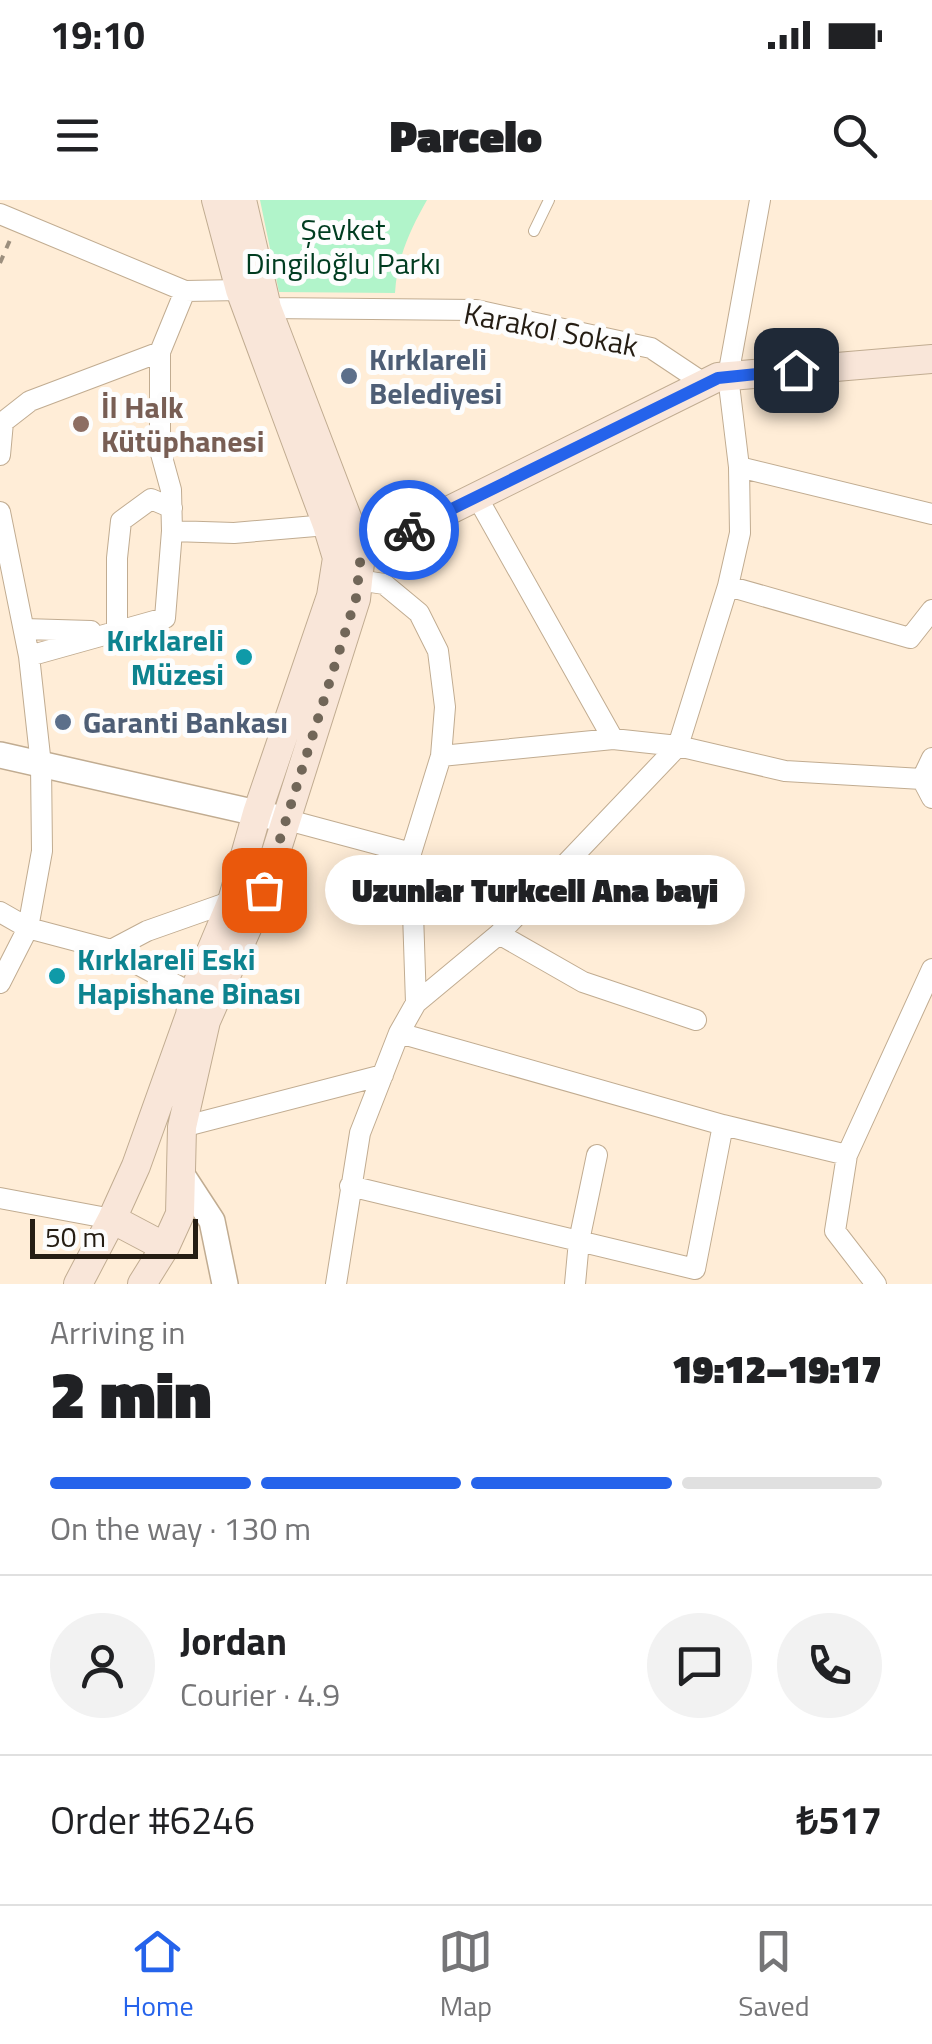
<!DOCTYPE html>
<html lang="en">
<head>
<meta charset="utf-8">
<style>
	body { margin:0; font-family:"Titillium Web",sans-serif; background:#f2f2f2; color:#202124; height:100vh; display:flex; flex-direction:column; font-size:38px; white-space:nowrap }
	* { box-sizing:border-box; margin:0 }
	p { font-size:32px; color:#757577 }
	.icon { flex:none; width:55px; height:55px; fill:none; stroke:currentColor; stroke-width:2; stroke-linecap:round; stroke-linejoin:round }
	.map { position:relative; height:1084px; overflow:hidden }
	.details { display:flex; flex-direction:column; background:#fff; flex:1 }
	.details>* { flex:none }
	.scale { position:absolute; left:30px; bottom:25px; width:168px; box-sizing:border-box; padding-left:10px; border:5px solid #251d13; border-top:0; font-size:28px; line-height:35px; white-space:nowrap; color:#251d13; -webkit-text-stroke:8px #fdfdfd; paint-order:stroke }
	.pin { position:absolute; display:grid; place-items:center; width:85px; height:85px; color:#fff; margin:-42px; border-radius:20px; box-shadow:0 5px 15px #0006 }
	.courier { position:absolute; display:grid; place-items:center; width:100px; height:100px; margin:-50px; border:8px solid #2563eb; border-radius:50%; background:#fff; color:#222; box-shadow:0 2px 12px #0007 }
	.bubble { position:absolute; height:70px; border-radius:35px; background:#fff; box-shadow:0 5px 25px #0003; font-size:32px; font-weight:800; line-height:70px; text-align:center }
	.overview em { font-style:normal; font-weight:800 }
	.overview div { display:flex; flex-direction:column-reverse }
	.overview { display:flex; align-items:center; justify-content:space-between; height:170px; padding:0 50px }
	h1 { font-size:65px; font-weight:800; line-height:75px }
	.bar { display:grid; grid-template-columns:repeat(4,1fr); gap:15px 10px; align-content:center; height:120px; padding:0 50px }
	.bar i { height:12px; border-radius:8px; background:#e0e0e0 }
	.bar .current { background:#2563eb }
	.bar p { grid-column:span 4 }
	.line { display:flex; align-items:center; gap:25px; padding:0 50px; border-top:2px solid #e0e0e0 }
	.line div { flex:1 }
	.round { display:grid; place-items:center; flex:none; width:105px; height:105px; border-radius:52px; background:#f2f2f2 }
	.status { display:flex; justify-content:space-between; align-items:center; height:70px; padding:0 50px; background:#fff; direction:ltr }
	.status svg { height:28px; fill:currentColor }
	header { display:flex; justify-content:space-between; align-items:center; height:130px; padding:0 50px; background:#fff; font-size:45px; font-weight:800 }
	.tabs { display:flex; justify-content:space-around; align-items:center; height:140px; border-top:2px solid #e0e0e0; background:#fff; font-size:28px; color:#757577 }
	.tabs a { display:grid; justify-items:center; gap:5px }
	.tabs .current { color:#2563eb }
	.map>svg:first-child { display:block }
	.green { fill:#b1f4ca }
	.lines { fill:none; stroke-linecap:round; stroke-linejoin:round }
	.service-casing { stroke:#c1ac91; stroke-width:12 }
	.minor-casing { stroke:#c1ac91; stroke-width:22 }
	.tertiary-casing { stroke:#c1ac91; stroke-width:28 }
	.secondary-casing { stroke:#c1ac91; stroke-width:30 }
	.path { stroke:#9c8f7e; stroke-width:4; stroke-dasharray:8 8; stroke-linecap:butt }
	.service { stroke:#fff; stroke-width:10 }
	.minor { stroke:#fff; stroke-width:20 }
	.tertiary { stroke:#fff; stroke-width:25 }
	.secondary { stroke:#f9e6d9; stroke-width:28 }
	.done { stroke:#716658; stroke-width:10; stroke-dasharray:0 18 }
	.route { stroke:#2563eb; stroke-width:12 }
	.service-dot { fill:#5c6f8a; stroke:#fdfdfd; stroke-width:4 }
	.education-dot { fill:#8d6e63; stroke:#fdfdfd; stroke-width:4 }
	.culture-dot { fill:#0f9aa8; stroke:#fdfdfd; stroke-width:4 }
	.labels { text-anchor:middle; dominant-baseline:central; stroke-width:10; stroke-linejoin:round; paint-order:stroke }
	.park-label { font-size:30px; fill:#003c20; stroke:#fdfdfd }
	.street-label { font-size:30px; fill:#251d13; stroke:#fdfdfd }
	.service-label { font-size:30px; font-weight:bold; fill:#4e5e75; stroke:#fdfdfd; text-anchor:start }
	.education-label { font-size:30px; font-weight:bold; fill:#785e54; stroke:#fdfdfd; text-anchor:start }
	.culture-label { font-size:30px; font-weight:bold; fill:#0d838f; stroke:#fdfdfd; text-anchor:end }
</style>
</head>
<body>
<div class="status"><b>19:10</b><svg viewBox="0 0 49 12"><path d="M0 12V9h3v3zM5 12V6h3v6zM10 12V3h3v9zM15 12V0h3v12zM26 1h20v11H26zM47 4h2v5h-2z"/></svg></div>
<header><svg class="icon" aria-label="menu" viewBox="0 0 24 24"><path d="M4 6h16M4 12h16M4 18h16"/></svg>Parcelo<svg class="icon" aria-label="search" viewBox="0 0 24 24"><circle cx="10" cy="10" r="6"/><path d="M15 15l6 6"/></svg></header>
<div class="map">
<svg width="932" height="1084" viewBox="0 0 932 1084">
	<rect width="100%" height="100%" fill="#ffedd7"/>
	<path class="green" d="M260,0H427C410,30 397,58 395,93L279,92Z"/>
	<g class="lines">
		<defs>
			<path id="service" d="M534,31L549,0"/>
			<path id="minor" d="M0,14L185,91L240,90L267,108L476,110L651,148L705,184
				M160,152V250L171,290L172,331
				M0,255L3,222L30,201L160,152L185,91
				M739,267L932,314
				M477,297L613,539
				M0,312L29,456L41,565L42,651L28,728L0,783
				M345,378L384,384L419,413L438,451L445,507L441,556
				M728,386L910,438L932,410
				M24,429L91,431
				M117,432V358L121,321L151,299L172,308
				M29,456L165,418L172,331L234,333L327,325
				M922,579L932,558
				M922,579L932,598
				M284,619L411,653
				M0,712L28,728L111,750L193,794
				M499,734L583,782L696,820
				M111,750L147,731L232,701
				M416,803L411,653L441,556L613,539L678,546L785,571L922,579
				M399,833L723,925L847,955
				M182,927L383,875
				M350,986L695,1069L723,925
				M0,998L112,1019
				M336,1084L360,933L399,833L416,803L499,734L678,546L728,386L740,333L739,267L728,176L760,0
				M575,1084L579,1041L597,955
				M876,1084L835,1031L847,955L932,769"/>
			<path id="tertiary" d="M0,555L274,617
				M182,975L212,1021L225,1084"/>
			<path id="secondary" d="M344,357L361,354L718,177L932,159
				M112,1019L165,1047
				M78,1084L112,1019L136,966L190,815L193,794L232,701L257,613L331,396L337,358L327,325L240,90L216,0
				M142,1084L165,1047L180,1014L182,927L206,821L264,690L356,399L361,354L267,108L242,0"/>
		</defs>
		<use href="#service" class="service-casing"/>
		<use href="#minor" class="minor-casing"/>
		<use href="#tertiary" class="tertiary-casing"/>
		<use href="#secondary" class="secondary-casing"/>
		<path class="path" d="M0,63L10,40"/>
		<use href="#service" class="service"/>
		<use href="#minor" class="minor"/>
		<use href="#tertiary" class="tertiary"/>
		<use href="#secondary" class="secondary"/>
	</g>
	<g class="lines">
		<path class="done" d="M264,690L356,398L361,354L409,330"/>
		<path class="route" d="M409,330L718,178L796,170"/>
	</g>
	<g class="service-dot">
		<circle cx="349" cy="176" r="10"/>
		<circle cx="63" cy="522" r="10"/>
	</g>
	<circle class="education-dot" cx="81" cy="224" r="10"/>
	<g class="culture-dot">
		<circle cx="244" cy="457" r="10"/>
		<circle cx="57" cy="776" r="10"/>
	</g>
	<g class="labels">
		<g class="park-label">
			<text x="343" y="29">Şevket<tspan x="343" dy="34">Dingiloğlu Parkı</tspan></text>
		</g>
		<g class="street-label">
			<text transform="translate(551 129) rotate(11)">Karakol Sokak</text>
		</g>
		<g class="service-label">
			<text x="369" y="159">Kırklareli<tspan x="369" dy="34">Belediyesi</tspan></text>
			<text x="83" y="522">Garanti Bankası</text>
		</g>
		<g class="education-label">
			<text x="101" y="207">İl Halk<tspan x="101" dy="34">Kütüphanesi</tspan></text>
		</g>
		<g class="culture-label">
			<text x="224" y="440">Kırklareli<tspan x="224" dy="34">Müzesi</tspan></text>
			<text x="77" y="759" text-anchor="start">Kırklareli Eski<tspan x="77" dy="34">Hapishane Binası</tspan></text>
		</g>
	</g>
</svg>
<div class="scale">50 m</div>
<div class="pin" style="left:264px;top:690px;background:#ea580c"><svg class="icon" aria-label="bag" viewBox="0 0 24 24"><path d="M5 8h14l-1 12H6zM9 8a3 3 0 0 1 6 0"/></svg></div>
<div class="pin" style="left:796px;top:170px;background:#1f2937"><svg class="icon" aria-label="home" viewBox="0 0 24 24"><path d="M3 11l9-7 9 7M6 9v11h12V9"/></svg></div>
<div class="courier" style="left:409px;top:330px"><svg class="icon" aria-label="bike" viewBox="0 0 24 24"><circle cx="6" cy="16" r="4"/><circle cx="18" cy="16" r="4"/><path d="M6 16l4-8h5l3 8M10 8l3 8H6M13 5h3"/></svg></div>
<div class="bubble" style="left:325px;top:655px;width:420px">Uzunlar Turkcell Ana bayi</div>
</div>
<section class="details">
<div class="overview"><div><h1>2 min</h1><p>Arriving in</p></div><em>19:12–19:17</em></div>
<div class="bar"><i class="current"></i><i class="current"></i><i class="current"></i><i></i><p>On the way · 130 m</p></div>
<div class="line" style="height:180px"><a class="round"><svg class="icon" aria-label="person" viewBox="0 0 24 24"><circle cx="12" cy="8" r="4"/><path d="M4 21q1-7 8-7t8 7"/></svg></a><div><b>Jordan</b><p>Courier · 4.9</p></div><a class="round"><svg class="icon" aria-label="chat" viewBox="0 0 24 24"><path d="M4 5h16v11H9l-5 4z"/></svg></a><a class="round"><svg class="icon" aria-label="phone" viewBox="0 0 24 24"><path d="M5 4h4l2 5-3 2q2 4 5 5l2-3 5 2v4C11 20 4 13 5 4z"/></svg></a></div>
<div class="line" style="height:130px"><div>Order #6246</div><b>₺517</b></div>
</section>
<nav class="tabs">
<a class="current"><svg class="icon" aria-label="home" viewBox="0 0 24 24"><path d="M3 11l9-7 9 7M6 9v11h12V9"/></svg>Home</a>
<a><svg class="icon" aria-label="map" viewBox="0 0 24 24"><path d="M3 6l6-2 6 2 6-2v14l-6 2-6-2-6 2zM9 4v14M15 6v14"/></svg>Map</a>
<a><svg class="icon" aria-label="saved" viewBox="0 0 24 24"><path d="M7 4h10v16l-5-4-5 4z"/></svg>Saved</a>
</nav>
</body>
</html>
